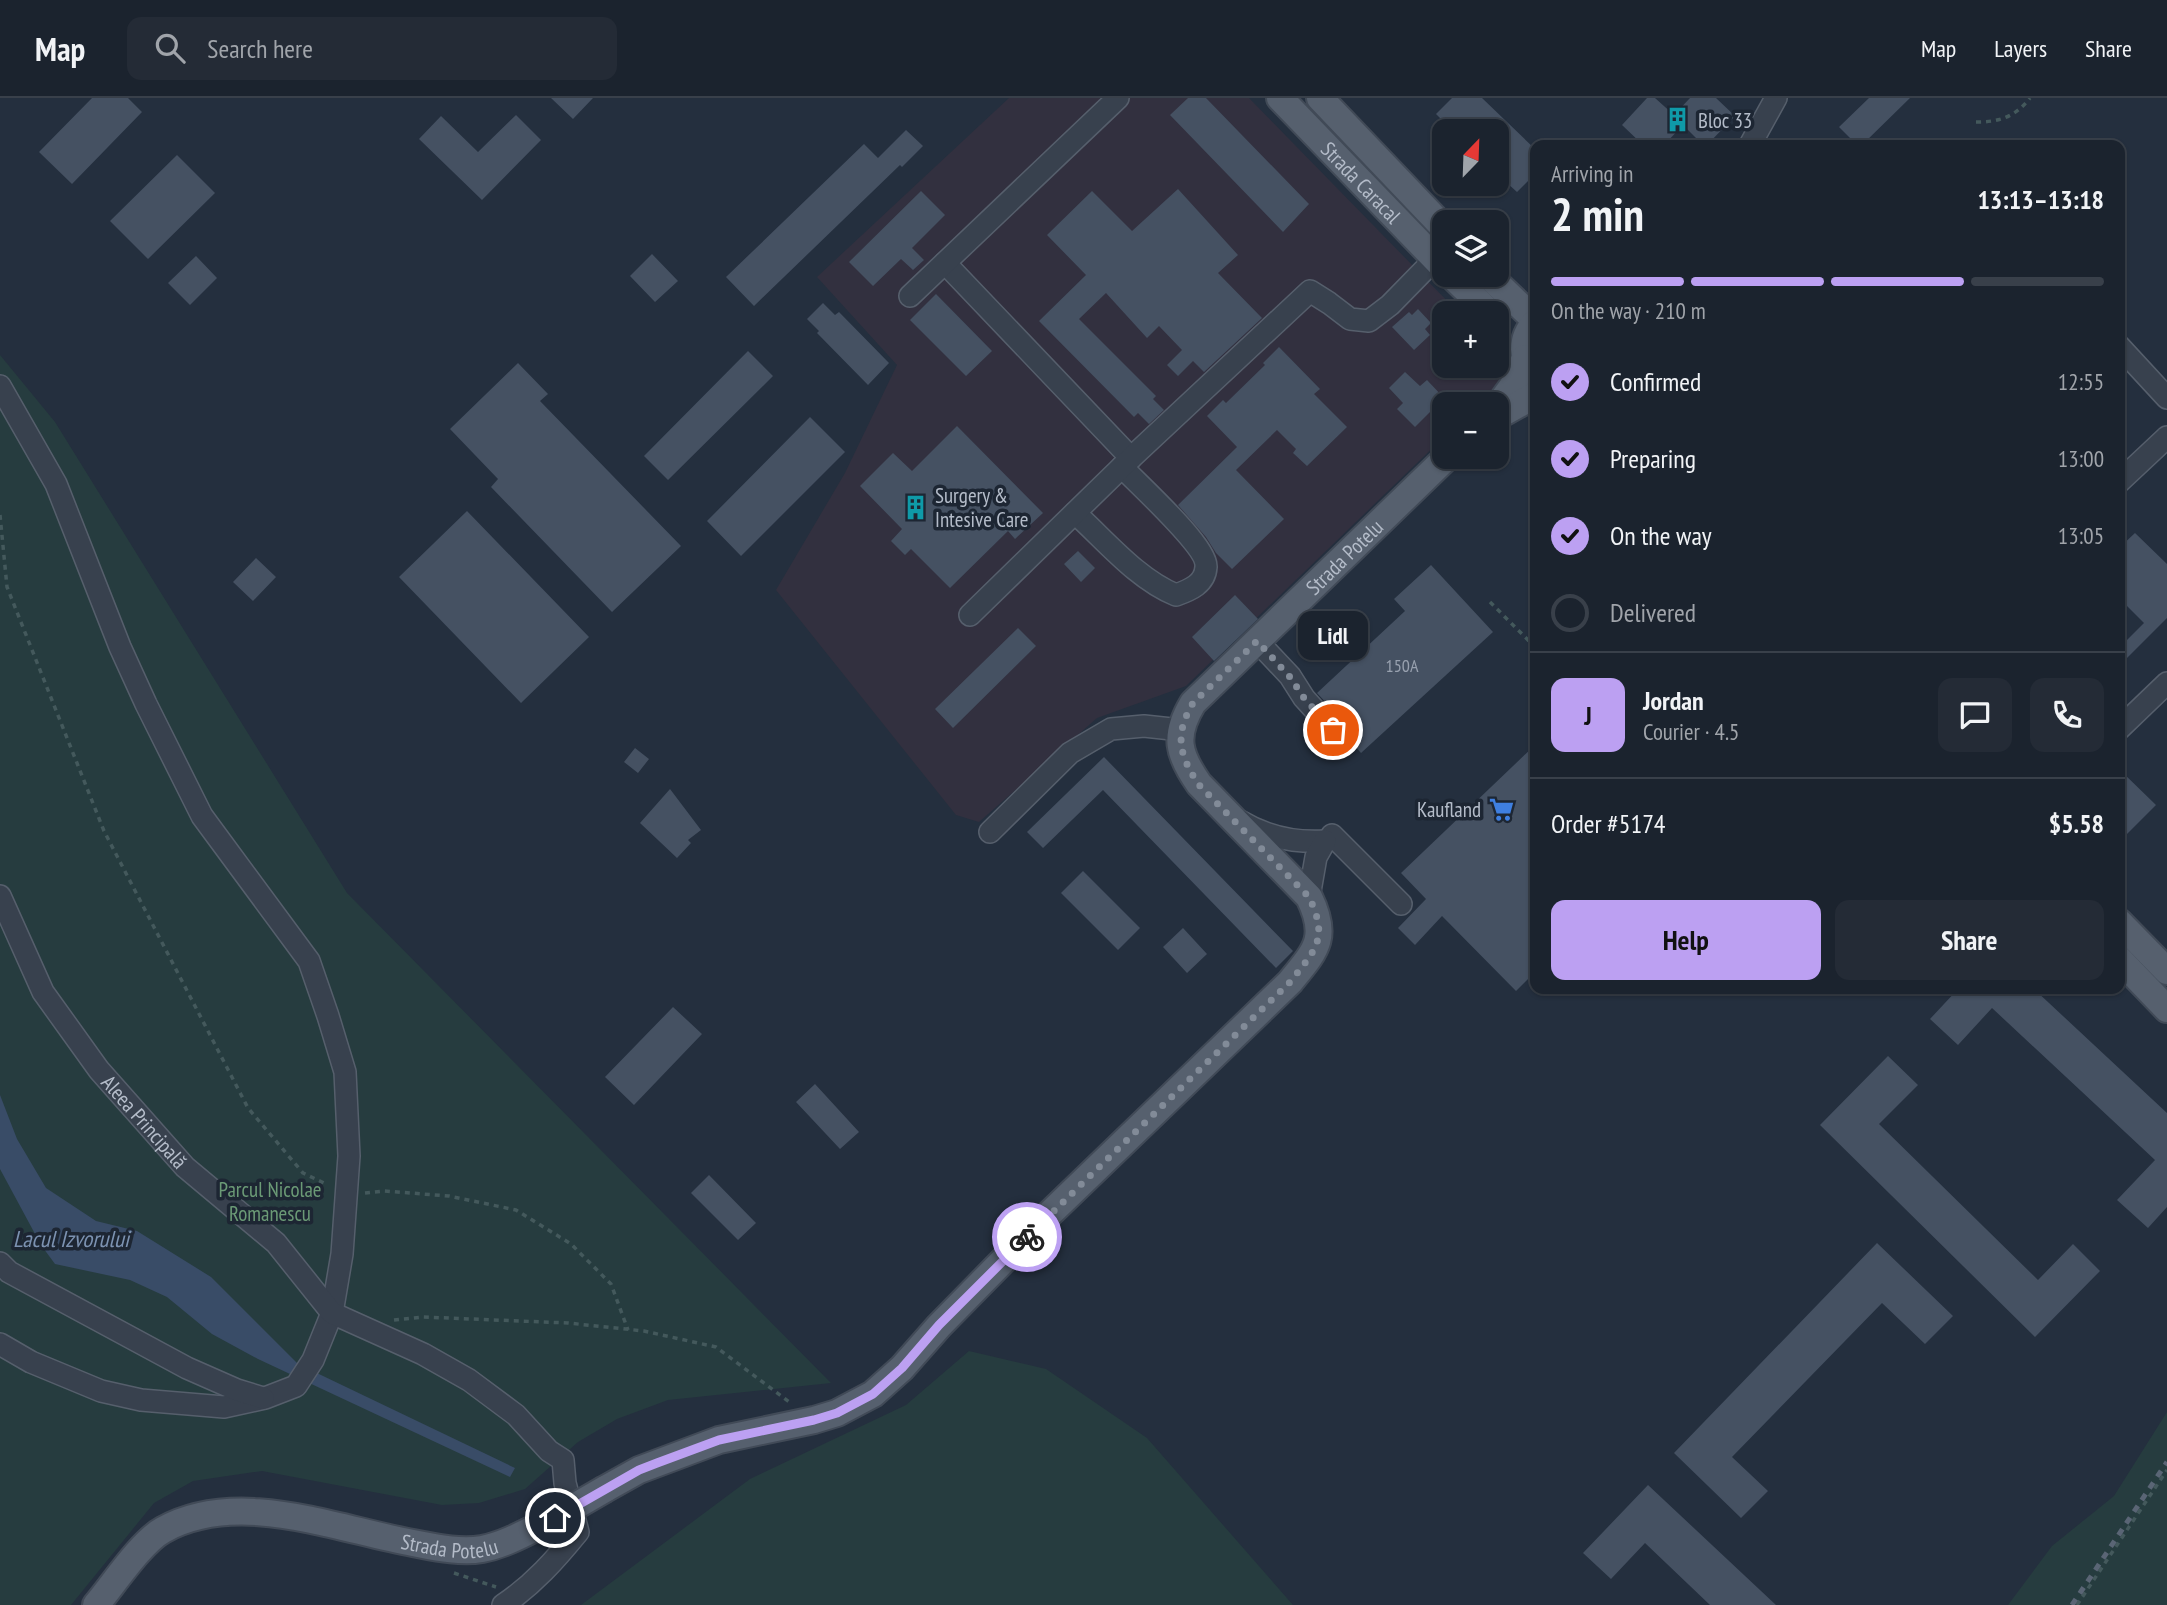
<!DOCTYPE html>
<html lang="en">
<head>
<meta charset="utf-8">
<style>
	body { margin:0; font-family:"PT Sans Narrow",sans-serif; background:#242b36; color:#f1f3f6; height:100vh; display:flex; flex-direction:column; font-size:26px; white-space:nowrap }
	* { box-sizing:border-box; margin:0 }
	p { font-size:23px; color:#a0a4aa }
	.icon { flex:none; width:38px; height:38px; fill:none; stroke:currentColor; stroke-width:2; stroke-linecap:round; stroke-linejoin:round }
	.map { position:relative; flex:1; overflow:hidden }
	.side { position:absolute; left:1530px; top:42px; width:595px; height:854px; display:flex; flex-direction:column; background:#1b232e; border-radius:14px; box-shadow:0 2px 5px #0004,0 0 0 2px #39404a }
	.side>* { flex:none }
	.needle { width:46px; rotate:23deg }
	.fabs { position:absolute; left:1432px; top:21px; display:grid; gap:14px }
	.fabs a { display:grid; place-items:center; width:77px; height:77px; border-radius:14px; background:#1b232e; box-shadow:0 2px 5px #0004,0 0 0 2px #39404a; font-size:35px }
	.pin { position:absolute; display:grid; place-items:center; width:60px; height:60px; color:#fff; margin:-30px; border:4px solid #fff; border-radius:50%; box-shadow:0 2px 7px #0007 }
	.courier { position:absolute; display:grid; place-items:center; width:70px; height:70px; margin:-35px; border:5px solid #bca0f2; border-radius:50%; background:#fff; color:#222; box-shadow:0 2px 9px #0007 }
	.bubble { position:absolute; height:49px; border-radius:14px; background:#1b232e; box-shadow:0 2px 5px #0004,0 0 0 2px #39404a; font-size:23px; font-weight:800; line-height:49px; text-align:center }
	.summary em { font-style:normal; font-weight:800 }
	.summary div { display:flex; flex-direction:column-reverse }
	.summary { display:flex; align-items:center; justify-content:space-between; height:119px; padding:0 21px }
	h1 { font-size:46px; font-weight:800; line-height:52px }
	.bar { display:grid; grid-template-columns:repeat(4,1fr); gap:10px 7px; align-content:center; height:84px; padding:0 21px }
	.bar i { height:9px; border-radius:5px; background:#39404a }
	.bar .active { background:#bca0f2 }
	.bar p { grid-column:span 4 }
	.line { display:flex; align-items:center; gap:18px; padding:0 21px; border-top:2px solid #39404a }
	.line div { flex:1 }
	.round { display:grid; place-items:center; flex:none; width:74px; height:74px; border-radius:14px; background:#242b36 }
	ol { padding:0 21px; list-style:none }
	li { display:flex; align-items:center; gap:21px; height:77px }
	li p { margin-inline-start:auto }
	li .icon { padding:7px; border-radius:50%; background:#bca0f2; color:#111; stroke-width:4 }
	li:last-child { color:#a0a4aa }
	li i { width:38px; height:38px; border:4px solid #39404a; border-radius:50% }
	.button { display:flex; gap:14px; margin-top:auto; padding:14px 21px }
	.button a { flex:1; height:80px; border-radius:14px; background:#bca0f2; color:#111; font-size:28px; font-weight:800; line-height:80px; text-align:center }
	.button a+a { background:#242b36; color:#f1f3f6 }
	header { display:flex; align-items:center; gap:42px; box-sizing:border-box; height:98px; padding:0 35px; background:#1b232e; border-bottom:2px solid #39404a }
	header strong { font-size:33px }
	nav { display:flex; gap:38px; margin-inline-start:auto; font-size:24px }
	.search { width:490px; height:63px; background:#242b36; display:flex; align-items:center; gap:18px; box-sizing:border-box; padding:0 24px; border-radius:14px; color:#a0a4aa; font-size:26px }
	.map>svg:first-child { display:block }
	.medical { fill:#32303f }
	.green { fill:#263c3f }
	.water { fill:#394c67 }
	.building { fill:#455162 }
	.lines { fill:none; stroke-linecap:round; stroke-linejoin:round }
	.minor-casing { stroke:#565f6c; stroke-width:24 }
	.major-casing { stroke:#414a57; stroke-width:30 }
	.path { stroke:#44595c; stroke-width:3.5; stroke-dasharray:5 5; stroke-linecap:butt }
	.minor { stroke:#38414e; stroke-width:21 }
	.major { stroke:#56606e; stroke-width:26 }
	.rail { stroke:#5a6575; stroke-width:5; stroke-dasharray:7 7; stroke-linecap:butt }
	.major-bridge-casing { stroke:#414a57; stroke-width:30; stroke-linecap:butt }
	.major-bridge { stroke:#56606e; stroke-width:26 }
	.done { stroke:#828b98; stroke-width:7; stroke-dasharray:0 12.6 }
	.route { stroke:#bca0f2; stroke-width:9 }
	.labels { text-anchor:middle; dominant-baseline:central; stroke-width:7; stroke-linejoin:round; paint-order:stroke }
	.number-label { font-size:18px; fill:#98a1af }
	.poi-label { font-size:21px; fill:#b4bcc9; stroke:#1d2633; text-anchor:start }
	.street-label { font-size:21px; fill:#b4bcc9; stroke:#1d2633 }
	.park-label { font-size:21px; fill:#6b9a76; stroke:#1d2633 }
	.water-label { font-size:23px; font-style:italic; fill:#7c92b1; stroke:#1d2633 }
</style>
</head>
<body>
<header>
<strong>Map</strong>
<div class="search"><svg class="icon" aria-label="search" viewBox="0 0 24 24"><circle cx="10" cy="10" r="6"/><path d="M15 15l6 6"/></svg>Search here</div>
<nav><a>Map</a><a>Layers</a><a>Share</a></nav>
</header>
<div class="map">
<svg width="2167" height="1507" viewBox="0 0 2167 1507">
	<rect width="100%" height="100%" fill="#242f3e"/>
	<path class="medical" d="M1009,0H1249L1459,215H1444V268H1496V253L1514,271L1477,306H1444V339L1186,588L1097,620L979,724L956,717L776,492L845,375L897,267L817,179Z"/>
	<path class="green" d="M0,257L55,324L347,795L831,1285L668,1302L617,1321L578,1344L525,1391L479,1405L442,1407L262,1373L193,1383L154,1405L71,1507H0Z
		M969,1253L1046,1271L1147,1340L1293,1507H581L750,1381L906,1307Z
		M2167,1314V1507H2008L2052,1448L2114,1398Z"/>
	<path class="water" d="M0,997L17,1041L46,1090L96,1123L137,1133L211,1179L298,1266L515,1370L510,1379L258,1261L212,1236L167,1199L130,1182L55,1166L41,1147L0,1071Z"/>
	<path class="building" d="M92,0H128L142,14L72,86L39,54Z
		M551,0H593L573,21Z
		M1188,0H1206L1309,106L1283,134L1170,17Z
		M1452,0H1482L1535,51V76L1517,94L1496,75V33H1453L1436,16Z
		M1647,0H1655L1674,17L1690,0H1716L1735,18L1707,47H1703L1683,27L1664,47H1643L1622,27Z
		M1869,0H1910L1862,47H1857L1839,29Z
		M516,17L541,42L482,102L419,41L441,18L478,54Z
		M906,32L923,48L902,69L900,67L754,208L726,179L864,46L878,60Z
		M177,57L215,95L148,161L110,123Z
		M1178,91L1238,157L1218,175L1262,220L1204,274L1193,263L1178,278L1167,267L1182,252L1159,228L1147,240L1106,195L1079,221L1156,298L1153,301L1164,312L1149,326L1138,315L1134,319L1039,223L1086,177L1047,137L1092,93L1132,133Z
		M921,93L945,117L912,150L924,162L913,172L901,161L873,188L849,164Z
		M652,156L678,183L655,204L630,178Z
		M196,158L217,180L190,207L168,185Z
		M936,196L992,253L966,278L910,222Z
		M823,205L835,217L839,214L889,265L868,287L817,235L819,233L807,221Z
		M1418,211L1431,225L1425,231L1430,237L1414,252L1392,229L1409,214L1412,217Z
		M1279,249L1320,291L1314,296L1347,329L1307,368L1293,355L1296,351L1277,332L1236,372L1284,421L1232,471L1216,455L1206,439L1178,407L1237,349L1207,318L1223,302L1226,305L1265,267L1263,265Z
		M748,253L773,278L668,382L644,358Z
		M518,265L548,296L540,303L681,448L612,514L491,389L498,381L450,331Z
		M1405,274L1420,288L1427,282L1444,300L1415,329L1397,311L1403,305L1389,290Z
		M810,319L845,354L741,458L707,423Z
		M957,328L1043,415L1015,441L1008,433L950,490L911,451L905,457L891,443L902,431L860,388L893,355L912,373Z
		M467,413L589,539L521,605L399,479Z
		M2135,435L2167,466V520L2127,560L2119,550L2144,525L2119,500V450Z
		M1078,453L1095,470L1081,484L1064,466Z
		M256,460L276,479L253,503L233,484Z
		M1431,467L1493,534L1361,655L1345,637L1346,630L1343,623L1317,595L1405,513L1394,501Z
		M1235,497L1258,521L1214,563L1192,539Z
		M1018,530L1036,548L953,630L935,611Z
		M1535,647V874L1516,893L1442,818L1415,847L1398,830L1426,801L1401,775Z
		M635,650L649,661L638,675L624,664Z
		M1104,659L1293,853L1276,870L1103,692L1043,750L1027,734Z
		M2119,671L2156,707L2126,737L2119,730Z
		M670,691L701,732L688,742L691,745L677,760L640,725Z
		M1083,773L1140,830L1118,852L1061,795Z
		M1183,830L1207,856L1187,875L1163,849Z
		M1958,891H2034L2167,1015V1109L2148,1130L2117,1102L2155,1062L1992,910L1958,947L1930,921Z
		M673,909L702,936L634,1007L605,979Z
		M1888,958L1918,987L1879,1026L2038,1182L2073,1146L2100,1173L2035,1239L1820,1027Z
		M815,986L859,1034L840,1051L796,1004Z
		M709,1077L756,1125L738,1142L691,1095Z
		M1877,1145L1953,1218L1925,1246L1882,1205L1732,1359L1768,1393L1741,1420L1674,1355Z
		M1648,1387L1776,1507H1710L1645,1445L1611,1481L1583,1455Z"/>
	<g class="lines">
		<defs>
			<g id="minor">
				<path d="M1750,47L1776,0"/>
				<path d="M945,165L1131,360"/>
				<path d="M910,198L1118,0"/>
				<path d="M2119,248L2167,300"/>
				<path d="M0,288L56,386L120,549L146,606L202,718L309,863L328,918L345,974L349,1058L342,1156L332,1215L313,1262L296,1288L265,1300L224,1309L141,1302L101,1293L31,1264L0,1246"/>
				<path d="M2119,384L2167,339"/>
				<path d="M1075,415C1106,443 1137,481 1176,497C1190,492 1205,486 1206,469C1208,449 1138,386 1122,369"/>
				<path d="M970,517L1131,360L1310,193L1329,205L1350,221L1369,223L1390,207L1435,161"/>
				<path d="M1257,543L1290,578L1304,600L1333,632"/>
				<path d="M2119,631L2167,585"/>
				<path d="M1240,723C1265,738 1295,745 1325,743"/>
				<path d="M990,734L1070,655L1111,631L1144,628L1181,632"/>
				<path d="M1332,737L1401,806"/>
				<path id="s1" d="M0,798L43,894L99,972L185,1069L276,1145L332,1215L423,1256L469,1282L516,1317L549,1353L563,1362L565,1385L578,1434C556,1461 533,1487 503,1507"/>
				<path d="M1309,799L1316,759L1325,743"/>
				<path d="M0,1165L9,1174L187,1270L237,1292L263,1300"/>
			</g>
			<g id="major">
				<path id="s2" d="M1280,0L1444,170"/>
				<path d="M1320,0L1444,130"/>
				<path d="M1451,177L1490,215"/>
				<path d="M1488,177L1535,222"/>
				<path d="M1535,225C1520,241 1521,262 1535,278"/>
				<path d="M1496,311L1512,289L1525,260"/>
				<path d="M1496,319L1535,297"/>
				<path d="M2119,824L2167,873"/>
				<path d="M2119,861L2167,911"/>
				<path id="s3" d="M605,1391L639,1372L719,1342L814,1322L837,1315L873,1296L902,1270L939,1228L1041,1124L1290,884C1316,852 1329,840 1309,799L1199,686C1178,656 1173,638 1193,605L1447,359"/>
				<path id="s4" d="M96,1507C113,1487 141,1444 163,1432C238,1390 336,1431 413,1445C434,1449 460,1455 482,1451C508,1446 532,1431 555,1420"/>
			</g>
		</defs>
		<use href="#minor" class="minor-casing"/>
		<use href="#major" class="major-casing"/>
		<path class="path" d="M1976,24C2000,24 2015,19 2030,0
			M0,417L7,489L104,733L248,1010L303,1075L328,1087
			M1490,504L1535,549
			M365,1095L384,1093L449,1098L516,1112L571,1146L611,1186L628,1232
			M394,1222L423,1219L568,1225L644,1233L716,1249L792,1306
			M454,1475L496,1489
			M2077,1507L2167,1372"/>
		<use href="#minor" class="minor"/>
		<use href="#major" class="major"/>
		<path class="rail" d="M2072,1507L2167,1364"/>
		<defs>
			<path id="major-bridge" d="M555,1420L605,1391"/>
		</defs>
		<use href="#major-bridge" class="major-bridge-casing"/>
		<use href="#major-bridge" class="major-bridge"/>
	</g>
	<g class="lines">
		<path class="done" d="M1027,1139L1290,884C1316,851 1329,841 1309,799L1199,687C1179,657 1174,637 1193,605L1257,543L1290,579L1304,600L1333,632"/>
		<path class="route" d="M555,1420L639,1372L657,1365L719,1342L814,1322L837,1315L873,1296L902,1270L939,1227L1027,1139"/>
	</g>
	<defs>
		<symbol id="building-bare" viewBox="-9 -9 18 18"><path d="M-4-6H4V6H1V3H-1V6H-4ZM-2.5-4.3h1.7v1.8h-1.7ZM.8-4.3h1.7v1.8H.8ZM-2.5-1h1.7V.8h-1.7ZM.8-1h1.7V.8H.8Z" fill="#0f9aa8" stroke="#1d2633" stroke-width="2.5" paint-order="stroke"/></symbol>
		<symbol id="supermarket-bare" viewBox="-9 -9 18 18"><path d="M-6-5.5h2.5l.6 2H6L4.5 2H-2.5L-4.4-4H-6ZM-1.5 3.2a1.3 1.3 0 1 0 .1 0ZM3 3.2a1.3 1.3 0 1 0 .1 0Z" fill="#3f7fe0" stroke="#1d2633" stroke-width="2.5" paint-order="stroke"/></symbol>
	</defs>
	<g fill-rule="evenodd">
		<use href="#building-bare" x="1660" y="4" width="35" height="35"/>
		<use href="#building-bare" x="898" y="392" width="35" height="35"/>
		<use href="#supermarket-bare" x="1484" y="694" width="35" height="35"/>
	</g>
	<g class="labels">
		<g class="number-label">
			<text x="1402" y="567">150A</text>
		</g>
		<g class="poi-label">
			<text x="1698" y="22">Bloc 33</text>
			<text x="935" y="397">Surgery &amp;<tspan x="935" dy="24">Intesive Care</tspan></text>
			<text x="1481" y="711" text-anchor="end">Kaufland</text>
		</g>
		<g class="street-label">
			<text stroke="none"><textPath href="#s2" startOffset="117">Strada Caracal</textPath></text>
			<text stroke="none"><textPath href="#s3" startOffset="1424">Strada Potelu</textPath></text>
			<text stroke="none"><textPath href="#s1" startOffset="270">Aleea Principală</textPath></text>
			<text stroke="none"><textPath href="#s4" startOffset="394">Strada Potelu</textPath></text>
		</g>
		<g class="park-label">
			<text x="270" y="1091">Parcul Nicolae<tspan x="270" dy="24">Romanescu</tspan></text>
		</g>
		<g class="water-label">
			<text x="71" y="1140">Lacul Izvorului</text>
		</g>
	</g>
</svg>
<div class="fabs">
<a><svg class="needle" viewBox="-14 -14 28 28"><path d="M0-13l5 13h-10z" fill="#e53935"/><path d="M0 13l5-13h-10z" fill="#a0a4aa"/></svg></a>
<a><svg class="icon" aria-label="layers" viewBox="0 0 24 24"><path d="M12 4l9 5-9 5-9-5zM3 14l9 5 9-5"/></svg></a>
<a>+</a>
<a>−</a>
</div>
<div class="pin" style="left:1333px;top:632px;background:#ea580c"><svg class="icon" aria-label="bag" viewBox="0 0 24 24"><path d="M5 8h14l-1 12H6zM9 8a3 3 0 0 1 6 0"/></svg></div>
<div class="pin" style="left:555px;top:1420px;background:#1f2937"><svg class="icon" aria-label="home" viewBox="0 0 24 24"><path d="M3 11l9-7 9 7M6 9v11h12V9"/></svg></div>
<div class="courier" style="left:1027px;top:1139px"><svg class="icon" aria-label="bike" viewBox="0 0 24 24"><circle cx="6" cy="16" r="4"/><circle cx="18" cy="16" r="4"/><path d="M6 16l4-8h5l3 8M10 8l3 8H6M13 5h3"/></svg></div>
<div class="bubble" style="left:1298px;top:513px;width:70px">Lidl</div>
<section class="side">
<div class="summary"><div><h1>2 min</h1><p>Arriving in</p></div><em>13:13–13:18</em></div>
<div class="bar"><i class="active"></i><i class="active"></i><i class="active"></i><i></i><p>On the way · 210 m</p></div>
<ol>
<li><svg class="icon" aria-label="check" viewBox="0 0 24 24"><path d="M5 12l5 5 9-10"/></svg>Confirmed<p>12:55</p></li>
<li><svg class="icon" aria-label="check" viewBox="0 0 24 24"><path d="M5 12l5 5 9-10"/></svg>Preparing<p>13:00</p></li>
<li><svg class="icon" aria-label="check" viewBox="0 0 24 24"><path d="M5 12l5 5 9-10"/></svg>On the way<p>13:05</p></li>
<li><i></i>Delivered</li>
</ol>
<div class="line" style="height:126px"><b class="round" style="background:#bca0f2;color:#111">J</b><div><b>Jordan</b><p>Courier · 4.5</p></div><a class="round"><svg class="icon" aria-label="chat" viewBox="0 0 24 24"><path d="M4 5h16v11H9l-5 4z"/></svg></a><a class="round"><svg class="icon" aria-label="phone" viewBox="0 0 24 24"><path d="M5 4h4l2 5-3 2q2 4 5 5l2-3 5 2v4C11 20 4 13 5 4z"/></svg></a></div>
<div class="line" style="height:91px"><div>Order #5174</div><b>$5.58</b></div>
<div class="button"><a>Help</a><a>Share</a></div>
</section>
</div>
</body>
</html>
